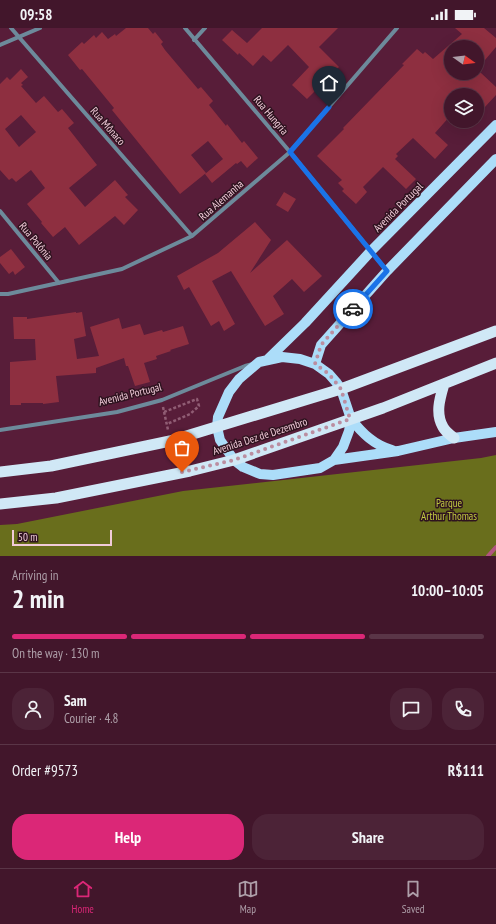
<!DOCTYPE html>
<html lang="en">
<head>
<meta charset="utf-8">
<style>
	body { margin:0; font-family:"PT Sans Narrow",sans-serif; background:#4c2337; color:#f1f3f6; height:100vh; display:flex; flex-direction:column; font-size:15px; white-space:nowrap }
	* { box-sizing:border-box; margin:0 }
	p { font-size:13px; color:#ae9fa9 }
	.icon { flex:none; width:22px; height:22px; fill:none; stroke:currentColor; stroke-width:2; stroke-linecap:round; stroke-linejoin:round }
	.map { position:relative; height:528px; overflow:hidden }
	.side { display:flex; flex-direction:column; background:#42162b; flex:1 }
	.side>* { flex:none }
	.needle { width:26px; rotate:104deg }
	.buttons { position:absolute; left:444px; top:12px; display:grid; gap:8px }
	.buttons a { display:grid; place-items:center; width:40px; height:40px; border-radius:50%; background:#42162b; box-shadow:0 4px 16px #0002,0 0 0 1px #5a3547; font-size:20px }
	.scale { position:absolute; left:12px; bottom:10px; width:100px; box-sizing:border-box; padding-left:4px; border:2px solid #f1cbd9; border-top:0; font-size:11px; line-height:14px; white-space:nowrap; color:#f1cbd9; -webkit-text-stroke:3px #2e131f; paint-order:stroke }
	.pin { position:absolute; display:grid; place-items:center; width:34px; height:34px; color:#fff; margin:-41px -17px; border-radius:50% 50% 50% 0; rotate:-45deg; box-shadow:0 0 4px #0007 }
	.pin .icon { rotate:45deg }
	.courier { position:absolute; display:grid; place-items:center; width:40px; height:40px; margin:-20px; border:3px solid #1a73e8; border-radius:50%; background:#fff; color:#222; box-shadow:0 1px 5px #0007 }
	.headline em { font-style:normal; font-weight:700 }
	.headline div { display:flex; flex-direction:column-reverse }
	.headline { display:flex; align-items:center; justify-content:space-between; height:68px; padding:0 12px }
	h1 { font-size:26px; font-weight:700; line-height:30px }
	.bar { display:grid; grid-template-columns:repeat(4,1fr); gap:6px 4px; align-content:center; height:48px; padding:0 12px }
	.bar i { height:5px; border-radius:3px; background:#5a3547 }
	.bar .selected { background:#db2777 }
	.bar p { grid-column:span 4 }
	.line { display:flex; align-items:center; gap:10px; padding:0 12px; border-top:1px solid #5a3547 }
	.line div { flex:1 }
	.round { display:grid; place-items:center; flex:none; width:42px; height:42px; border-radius:16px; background:#4c2337 }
	.cta { display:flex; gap:8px; margin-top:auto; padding:8px 12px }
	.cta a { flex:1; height:46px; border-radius:16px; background:#db2777; color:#fff; font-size:16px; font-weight:700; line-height:46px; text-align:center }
	.cta a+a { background:#4c2337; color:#f1f3f6 }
	.status { display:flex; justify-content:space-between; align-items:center; height:28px; padding:0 20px; background:#42162b; direction:ltr }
	.status svg { height:11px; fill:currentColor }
	.menu { display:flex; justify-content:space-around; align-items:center; height:56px; border-top:1px solid #5a3547; background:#42162b; font-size:11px; color:#ae9fa9 }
	.menu a { display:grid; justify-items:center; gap:2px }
	.menu .selected { color:#db2777 }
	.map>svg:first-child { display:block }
	.forest { fill:#696e1c }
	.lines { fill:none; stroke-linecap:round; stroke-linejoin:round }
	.stream { stroke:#b1557f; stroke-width:4 }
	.building { fill:#8e2f40; fill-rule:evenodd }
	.path { stroke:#905d74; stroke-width:2.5; stroke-dasharray:3 2; stroke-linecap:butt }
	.minor { stroke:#6d8a9b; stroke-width:4 }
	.primary { stroke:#acddf9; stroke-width:10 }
	.trunk { stroke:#d0e8f6; stroke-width:11 }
	.done { stroke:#bb8ea1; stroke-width:4; stroke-dasharray:0 7.2 }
	.route { stroke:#1a73e8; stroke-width:5 }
	.labels { text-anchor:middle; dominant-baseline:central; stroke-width:3; stroke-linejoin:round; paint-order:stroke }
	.street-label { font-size:11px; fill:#f1cbd9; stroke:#2e131f }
	.park-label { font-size:11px; fill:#c3cc41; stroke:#2e131f }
</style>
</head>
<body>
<div class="status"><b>09:58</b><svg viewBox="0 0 49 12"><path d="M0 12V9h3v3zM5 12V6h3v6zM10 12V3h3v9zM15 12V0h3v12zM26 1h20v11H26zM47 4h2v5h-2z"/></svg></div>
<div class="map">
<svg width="496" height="528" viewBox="0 0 496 528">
	<rect width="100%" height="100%" fill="#581d39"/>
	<path class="forest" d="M496,427V528H0V497L17,496L183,463L481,430Z"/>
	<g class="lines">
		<path class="stream" d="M488,528L496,519"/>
	</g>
	<path class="building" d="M126,0H148L153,6L155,4L163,14L161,16L165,22L198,61L201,59L213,73L209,77L226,98L227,96L242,115L244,113L258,130L247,140L241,133L237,136L236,135L212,155L205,146L223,131L208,113L191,127L206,145L180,166L112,82L114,80L82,41L80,42L68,27L82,14L84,16L94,7L96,10L102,4L108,11L115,6L116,8Z
		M262,0H338L319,19L339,39L307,71L292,57L309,39L288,17L271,34L263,27L253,38L239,25L238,27L222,12L232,2L247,15Z
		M455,0H484L496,10V19L485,32L477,25V19H451V45H481L496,59V67L484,80L477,73V67H451V87L435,105L448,117L435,131L413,110L396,126L398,128L395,131L416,151L406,161L383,139L363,159L367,164L356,176L342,163L344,161L338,155L342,152L317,128L344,101L343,100L404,37L402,36L417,21L423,26L425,24L433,31L462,6Z
		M21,41L28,49L21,55L23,57L21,58L36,75L44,68L58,84L62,81L74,95L68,100L97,137L69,160L85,179L115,152L128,167L125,169L138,182L124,197L115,188L79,217L65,199L53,209L41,195L42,194L27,176L45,160L31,142L16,154L12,150L9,152L0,142V56L7,49L10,52ZM21,87L36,104L19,119L5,101Z
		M284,164L296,171L288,184L276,177Z
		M255,194L271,212L250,245L287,212L322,248L304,264L292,251L273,268L284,286L265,298L231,243L212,253L235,296L224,303L219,293L211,298L189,259L184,262L177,248L218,225Z
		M11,221L25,239L15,247L13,243L9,246L0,235V229Z
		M76,284V285L82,284L86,308L74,311L77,331L99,328L90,299L119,290L122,301L140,296L144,307L162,302L163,304L183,298L189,316L170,322L171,323L156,328L157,331L144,335L150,354L135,358L128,338H126L124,330L96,340V345L56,348L59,374L43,376V375H21V377H10V334L36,332L35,311H14L13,289H27V291Z"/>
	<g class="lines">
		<path class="path" d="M163,379L168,402
			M164,384L197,371L199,378L190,386L167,396
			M173,424L174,432L187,429L188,433"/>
		<path class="minor" d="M11,0L192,208
			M185,0L290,124L387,243
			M194,12L205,0
			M0,17L40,0
			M0,183L59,255
			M0,266H8L122,241L192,208L290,124L397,0
			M0,402L117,384L162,372L245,338L253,336"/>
		<path class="primary" d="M282,329L300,331L315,336L329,346L336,354L341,361L351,391L349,403L343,419L334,432L320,440L273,447L260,446L243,439L234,432L220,412L217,399L218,389L229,364L239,351L259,334Z
			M267,332L305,295L371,223L496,97
			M315,336L321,317L387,243L496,131
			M351,391C362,405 374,417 392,422
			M334,432L398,423L454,410L496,404"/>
		<path class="trunk" d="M444,356C440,370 435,385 443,399C445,403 450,407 454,410
			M0,444L51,438L170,413L341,361L496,303
			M0,476L56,470L190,443L234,432L383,380L496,335"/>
	</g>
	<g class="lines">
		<path class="done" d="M182,444L234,432L350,391L341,361L329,346L315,336L321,317L353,281"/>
		<path class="route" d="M329,79L290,124L387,243L353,281"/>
	</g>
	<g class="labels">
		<g class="street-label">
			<text transform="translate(271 87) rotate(50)">Rua Hungria</text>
			<text transform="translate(108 98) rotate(49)">Rua Mônaco</text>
			<text transform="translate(221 172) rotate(-41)">Rua Alemanha</text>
			<text transform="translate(398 179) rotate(-45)">Avenida Portugal</text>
			<text transform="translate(36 213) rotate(50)">Rua Polônia</text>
			<text transform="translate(130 366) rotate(-14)">Avenida Portugal</text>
			<text transform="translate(260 408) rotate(-18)">Avenida Dez de Dezembro</text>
		</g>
		<g class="park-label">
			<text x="449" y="475">Parque<tspan x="449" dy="13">Arthur Thomas</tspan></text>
		</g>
	</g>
</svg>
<div class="buttons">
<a><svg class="needle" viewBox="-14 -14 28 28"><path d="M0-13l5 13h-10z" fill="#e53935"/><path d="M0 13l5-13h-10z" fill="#ae9fa9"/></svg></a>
<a><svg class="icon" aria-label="layers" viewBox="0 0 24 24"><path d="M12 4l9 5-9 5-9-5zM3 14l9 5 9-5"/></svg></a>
</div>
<div class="scale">50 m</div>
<div class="pin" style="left:182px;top:444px;background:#ea580c"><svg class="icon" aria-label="bag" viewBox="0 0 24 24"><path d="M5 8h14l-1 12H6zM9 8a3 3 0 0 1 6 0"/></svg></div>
<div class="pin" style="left:329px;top:79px;background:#1f2937"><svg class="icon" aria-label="home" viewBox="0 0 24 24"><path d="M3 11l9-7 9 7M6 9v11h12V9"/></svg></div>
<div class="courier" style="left:353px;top:281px"><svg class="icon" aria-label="car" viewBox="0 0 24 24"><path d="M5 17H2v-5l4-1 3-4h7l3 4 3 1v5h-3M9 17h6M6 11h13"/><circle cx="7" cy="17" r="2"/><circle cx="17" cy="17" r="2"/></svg></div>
</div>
<section class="side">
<div class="headline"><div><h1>2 min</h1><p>Arriving in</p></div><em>10:00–10:05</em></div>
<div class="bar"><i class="selected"></i><i class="selected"></i><i class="selected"></i><i></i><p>On the way · 130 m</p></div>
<div class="line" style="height:72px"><a class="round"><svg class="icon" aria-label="person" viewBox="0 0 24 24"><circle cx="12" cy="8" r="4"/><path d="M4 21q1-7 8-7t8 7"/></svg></a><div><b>Sam</b><p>Courier · 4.8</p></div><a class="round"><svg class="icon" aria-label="chat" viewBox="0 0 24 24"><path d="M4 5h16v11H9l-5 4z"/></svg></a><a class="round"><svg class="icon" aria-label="phone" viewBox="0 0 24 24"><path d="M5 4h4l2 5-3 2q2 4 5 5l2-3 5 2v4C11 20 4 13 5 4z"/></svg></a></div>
<div class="line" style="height:52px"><div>Order #9573</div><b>R$111</b></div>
<div class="cta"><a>Help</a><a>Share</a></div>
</section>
<nav class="menu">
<a class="selected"><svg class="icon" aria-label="home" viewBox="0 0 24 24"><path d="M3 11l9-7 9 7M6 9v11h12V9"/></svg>Home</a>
<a><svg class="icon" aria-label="map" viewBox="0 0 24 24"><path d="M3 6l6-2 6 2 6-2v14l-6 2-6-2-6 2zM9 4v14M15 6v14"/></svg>Map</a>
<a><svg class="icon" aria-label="saved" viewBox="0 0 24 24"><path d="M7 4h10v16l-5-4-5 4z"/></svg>Saved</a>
</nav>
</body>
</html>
